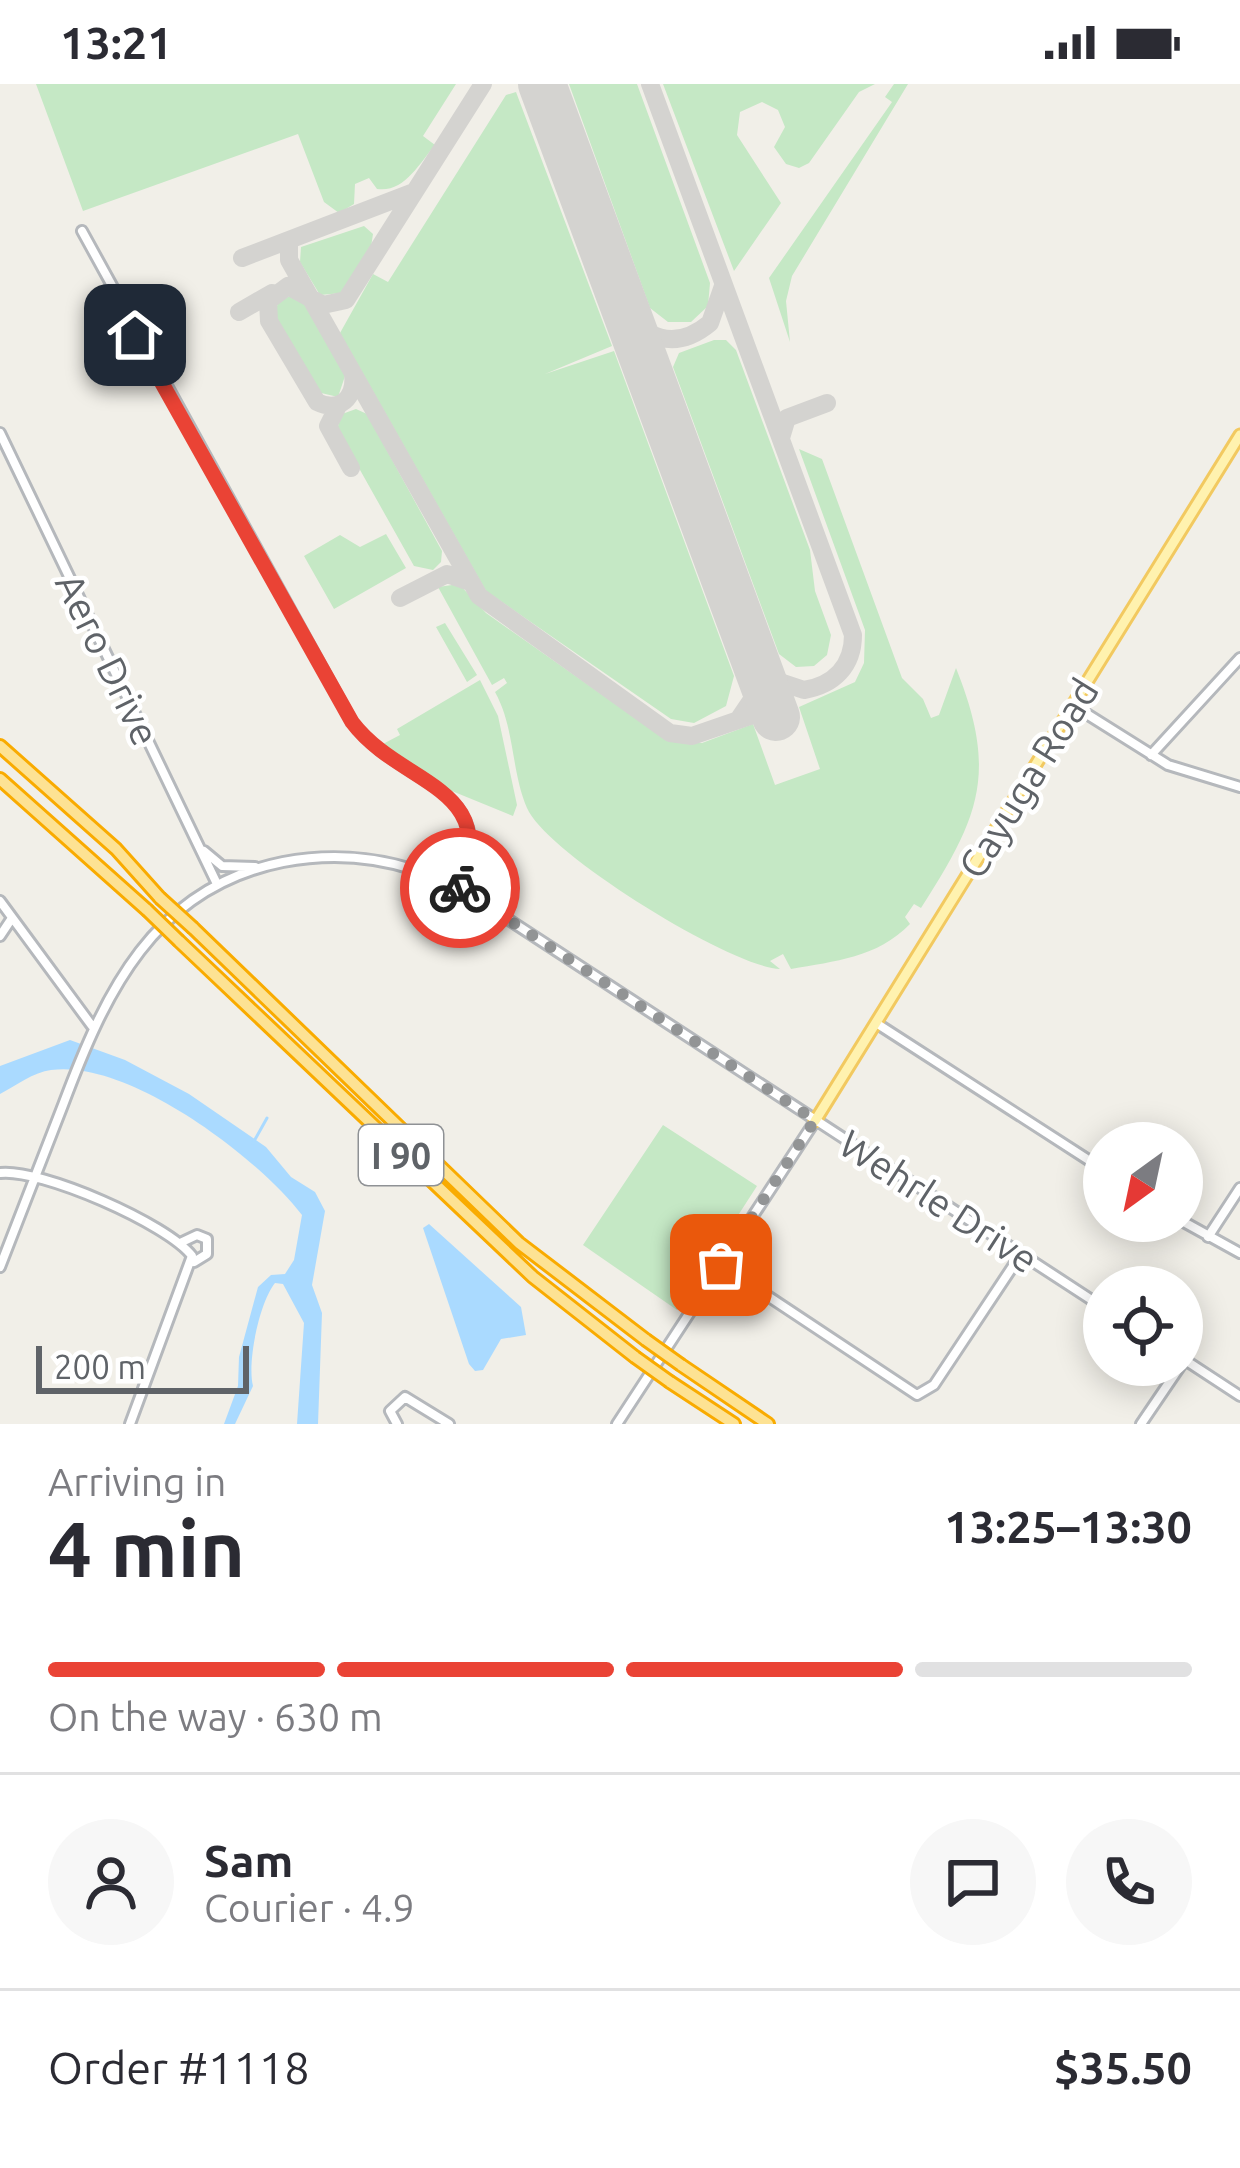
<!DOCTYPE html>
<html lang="en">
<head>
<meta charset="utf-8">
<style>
	body { margin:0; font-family:Ubuntu,sans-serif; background:#f7f7f7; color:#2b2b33; height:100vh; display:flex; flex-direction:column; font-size:45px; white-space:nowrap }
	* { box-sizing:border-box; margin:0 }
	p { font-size:39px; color:#7c7c81 }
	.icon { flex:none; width:66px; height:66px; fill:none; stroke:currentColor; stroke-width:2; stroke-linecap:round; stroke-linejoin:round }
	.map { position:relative; height:1340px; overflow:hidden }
	.sheet { display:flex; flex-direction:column; background:#fff; flex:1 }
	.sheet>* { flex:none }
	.needle { width:78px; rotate:213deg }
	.buttons { position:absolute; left:1083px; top:1038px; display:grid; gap:24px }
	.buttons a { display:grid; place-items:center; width:120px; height:120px; border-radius:50%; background:#fff; box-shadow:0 6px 30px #0003; font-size:60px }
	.scale { position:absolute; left:36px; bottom:30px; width:213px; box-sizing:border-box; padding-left:12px; border:6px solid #5f6368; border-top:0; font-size:33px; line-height:42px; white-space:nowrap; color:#5f6368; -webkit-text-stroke:9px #fff; paint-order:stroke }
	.pin { position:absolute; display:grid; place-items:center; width:102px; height:102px; color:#fff; margin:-51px; border-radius:24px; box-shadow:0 6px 18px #0006 }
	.courier { position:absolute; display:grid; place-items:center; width:120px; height:120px; margin:-60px; border:9px solid #ea4335; border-radius:50%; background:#fff; color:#222; box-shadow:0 3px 15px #0007 }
	.overview em { font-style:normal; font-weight:700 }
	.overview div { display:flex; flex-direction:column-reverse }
	.overview { display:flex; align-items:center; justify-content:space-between; height:204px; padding:0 48px }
	h1 { font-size:78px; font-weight:700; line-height:90px }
	.bar { display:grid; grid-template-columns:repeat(4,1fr); gap:18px 12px; align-content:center; height:144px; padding:0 48px }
	.bar i { height:15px; border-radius:9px; background:#e1e1e2 }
	.bar .on { background:#ea4335 }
	.bar p { grid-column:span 4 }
	.line { display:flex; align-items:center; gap:30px; padding:0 48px; border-top:3px solid #e1e1e2 }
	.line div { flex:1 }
	.round { display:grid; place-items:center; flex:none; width:126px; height:126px; border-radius:63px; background:#f7f7f7 }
	.status { display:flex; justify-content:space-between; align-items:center; height:84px; padding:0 60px; background:#fff; direction:ltr }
	.status svg { height:33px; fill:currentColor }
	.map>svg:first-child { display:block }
	.green { fill:#c5e8c5 }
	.water { fill:#aadaff }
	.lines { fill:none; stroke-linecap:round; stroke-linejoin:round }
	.stream { stroke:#aadaff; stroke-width:3 }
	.taxiway { stroke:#d4d3d0; stroke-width:18 }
	.runway { stroke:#d4d3d0; stroke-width:48 }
	.minor-casing { stroke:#b5b8bc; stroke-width:14 }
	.major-casing { stroke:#f2c960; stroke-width:15 }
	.highway-casing { stroke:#f9ab00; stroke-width:16 }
	.minor { stroke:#fff; stroke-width:8 }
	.major { stroke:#fff2af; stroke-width:9 }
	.highway { stroke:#fde293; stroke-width:10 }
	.highway-bridge-casing { stroke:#f9ab00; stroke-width:16; stroke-linecap:butt }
	.highway-bridge { stroke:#fde293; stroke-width:10 }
	.done { stroke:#929495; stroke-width:12; stroke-dasharray:0 21.6 }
	.route { stroke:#ea4335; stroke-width:15 }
	.labels { text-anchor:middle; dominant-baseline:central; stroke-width:9; stroke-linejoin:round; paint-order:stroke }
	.shield { fill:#fff; stroke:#8f9295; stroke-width:3 }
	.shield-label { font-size:36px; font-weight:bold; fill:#5f6368 }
	.street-label { font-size:39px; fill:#5f6368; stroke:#fff }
</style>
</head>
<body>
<div class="status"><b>13:21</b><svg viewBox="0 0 49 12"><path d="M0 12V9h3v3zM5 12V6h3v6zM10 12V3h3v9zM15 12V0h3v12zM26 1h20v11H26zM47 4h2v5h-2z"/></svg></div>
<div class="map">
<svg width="1240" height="1340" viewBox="0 0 1240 1340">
	<rect width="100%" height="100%" fill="#f1efe8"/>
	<path class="green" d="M36,0H456L423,52L435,61C419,80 404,109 377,105L369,94L355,100L354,120L339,129L324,118L298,50L83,127Z
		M569,0H637L710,199L708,222L691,238H668L650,224Z
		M663,0H875L859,8L809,79L799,84L786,80L774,63L785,43L778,26L762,18L740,28L737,51L781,119L734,187Z
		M894,0H908L792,192L786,217L790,258L769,194L892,18L885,13Z
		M516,8L612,262L545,290L614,267L734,592L726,622L694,639L671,635L486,507L340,249L373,190L388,198L506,11Z
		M364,142L373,150L371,163L342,209L320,211L300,178L301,163Z
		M294,211L304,218L345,292L338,313L317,308L274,231L279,216Z
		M714,256H726L736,266L810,466L815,507L831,551L827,571L814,582L796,583L779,570L673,283L679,269Z
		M356,325L367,330L442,467L441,478L433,486L414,482L337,345L342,330Z
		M799,365L822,375L902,594L923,615L931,634L939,631L956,584C998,689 980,732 921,824L914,820L905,833L910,840C877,874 835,877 791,885L783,870L770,877L780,885C730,883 546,769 527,724C511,687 515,644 495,608L507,599L504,594L492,601L438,503L459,500L486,529L668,657L702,659L753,640L775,701L820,685L799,623L855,598L864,579L865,546Z
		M386,450L406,484L334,525L304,472L340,451L360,463Z
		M445,539L477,591L467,598L436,543Z
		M480,596L498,632L517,721L513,732L447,705L381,661L400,651L397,645Z
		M663,1041L757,1102L677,1226L583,1161Z"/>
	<path class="water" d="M70,956L125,976L189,1010L266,1063L291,1093L315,1108L325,1127L312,1201L322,1229L318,1340H297L304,1239L283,1200L275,1199C259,1219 247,1279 253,1302L235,1340H224L238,1302L239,1273L258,1203L271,1191L285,1190L294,1176L302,1131C258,1073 128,975 51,986C34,988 15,1002 0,1010V982Z
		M429,1140L521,1223L526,1251L501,1255L483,1286L475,1287L469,1280L423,1144Z"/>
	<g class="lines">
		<path class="stream" d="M253,1059L267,1034"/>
		<path class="taxiway" d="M650,0L853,551C853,582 834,601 804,606L771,595L749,559
			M289,157V176L479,512L670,649L692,652L750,632
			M242,174L414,108
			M622,217C641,256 675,268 710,239L723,202
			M239,228L272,209
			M353,290C356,314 339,329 317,318L269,237L268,217L288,202L323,221L346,216L483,0
			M338,322L328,342L351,384
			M781,354L787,334L827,319
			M400,514L447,490L470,498
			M738,636L757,608L755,581"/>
		<path class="runway" d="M542,0L776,633"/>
		<defs>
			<path id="minor" d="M82,147L352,638C398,702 504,701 460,804
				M0,349L217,800
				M1074,622L1168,681L1240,703
				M1151,671L1240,574
				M204,767L222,782L255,783
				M0,817L92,942
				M0,852L12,834
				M876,939L1104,1086
				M0,1089C40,1084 168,1140 192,1172L130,1340
				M1182,1137L1240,1169
				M1208,1153L1240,1104
				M180,1159L197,1151L207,1155V1170L194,1178
				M721,1181L917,1311L934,1301L1021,1170
				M0,1183C21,1129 42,1075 63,1021C105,909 153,804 283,778C346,766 403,776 460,804L1104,1224
				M1182,1274L1240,1312
				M397,1340L390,1327L405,1313L449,1340
				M617,1340L815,1037
				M1141,1340L1181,1281"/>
			<path id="major" d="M815,1037L1240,351"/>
			<path id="highway" d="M0,662L116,765L160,814
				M0,695L147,826
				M193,844L519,1159L646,1256
				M179,857L533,1193L635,1273
				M681,1281L768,1340
				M670,1298L734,1340"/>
		</defs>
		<use href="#minor" class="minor-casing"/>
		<use href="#major" class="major-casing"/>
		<use href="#highway" class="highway-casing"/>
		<use href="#minor" class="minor"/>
		<use href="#major" class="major"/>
		<use href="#highway" class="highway"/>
		<defs>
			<path id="highway-bridge" d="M160,814L193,844
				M147,826L179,857
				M646,1256L681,1281
				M635,1273L670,1298"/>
		</defs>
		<use href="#highway-bridge" class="highway-bridge-casing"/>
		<use href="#highway-bridge" class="highway-bridge"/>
	</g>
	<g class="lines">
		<path class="done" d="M460,804L815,1036L721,1181"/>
		<path class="route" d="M135,251L352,638C401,703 501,700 460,804"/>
	</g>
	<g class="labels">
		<rect class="shield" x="359" y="1041" width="84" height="60" rx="9"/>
		<g class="shield-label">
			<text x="401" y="1071">I 90</text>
		</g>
		<g class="street-label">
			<text transform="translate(108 575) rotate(64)">Aero Drive</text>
			<text transform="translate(1028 694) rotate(-58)">Cayuga Road</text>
			<text transform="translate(939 1117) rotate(33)">Wehrle Drive</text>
		</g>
	</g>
</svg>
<div class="buttons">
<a><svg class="needle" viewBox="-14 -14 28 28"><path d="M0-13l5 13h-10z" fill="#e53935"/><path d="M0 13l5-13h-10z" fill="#7c7c81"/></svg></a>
<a><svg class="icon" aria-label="locate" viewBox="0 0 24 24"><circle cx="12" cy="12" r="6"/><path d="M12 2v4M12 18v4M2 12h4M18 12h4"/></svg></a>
</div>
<div class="scale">200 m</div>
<div class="pin" style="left:721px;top:1181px;background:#ea580c"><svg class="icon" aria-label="bag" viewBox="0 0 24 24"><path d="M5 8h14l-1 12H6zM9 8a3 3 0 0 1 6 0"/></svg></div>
<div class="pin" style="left:135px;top:251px;background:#1f2937"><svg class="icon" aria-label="home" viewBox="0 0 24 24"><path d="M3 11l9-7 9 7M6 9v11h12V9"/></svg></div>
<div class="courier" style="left:460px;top:804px"><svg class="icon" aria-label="bike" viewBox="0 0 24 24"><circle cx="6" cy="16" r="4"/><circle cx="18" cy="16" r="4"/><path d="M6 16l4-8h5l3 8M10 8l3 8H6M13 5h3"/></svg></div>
</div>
<section class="sheet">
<div class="overview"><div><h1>4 min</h1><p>Arriving in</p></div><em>13:25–13:30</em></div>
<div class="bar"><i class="on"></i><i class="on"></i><i class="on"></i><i></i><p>On the way · 630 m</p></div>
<div class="line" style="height:216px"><a class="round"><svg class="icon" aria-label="person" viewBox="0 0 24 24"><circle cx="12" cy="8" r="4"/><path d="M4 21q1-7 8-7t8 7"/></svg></a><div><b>Sam</b><p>Courier · 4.9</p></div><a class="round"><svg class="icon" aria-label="chat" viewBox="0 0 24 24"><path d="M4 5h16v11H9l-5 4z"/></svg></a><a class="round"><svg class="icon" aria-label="phone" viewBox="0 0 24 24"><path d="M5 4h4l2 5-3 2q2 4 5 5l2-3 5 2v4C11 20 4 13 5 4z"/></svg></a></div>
<div class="line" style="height:156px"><div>Order #1118</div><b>$35.50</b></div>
</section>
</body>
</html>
